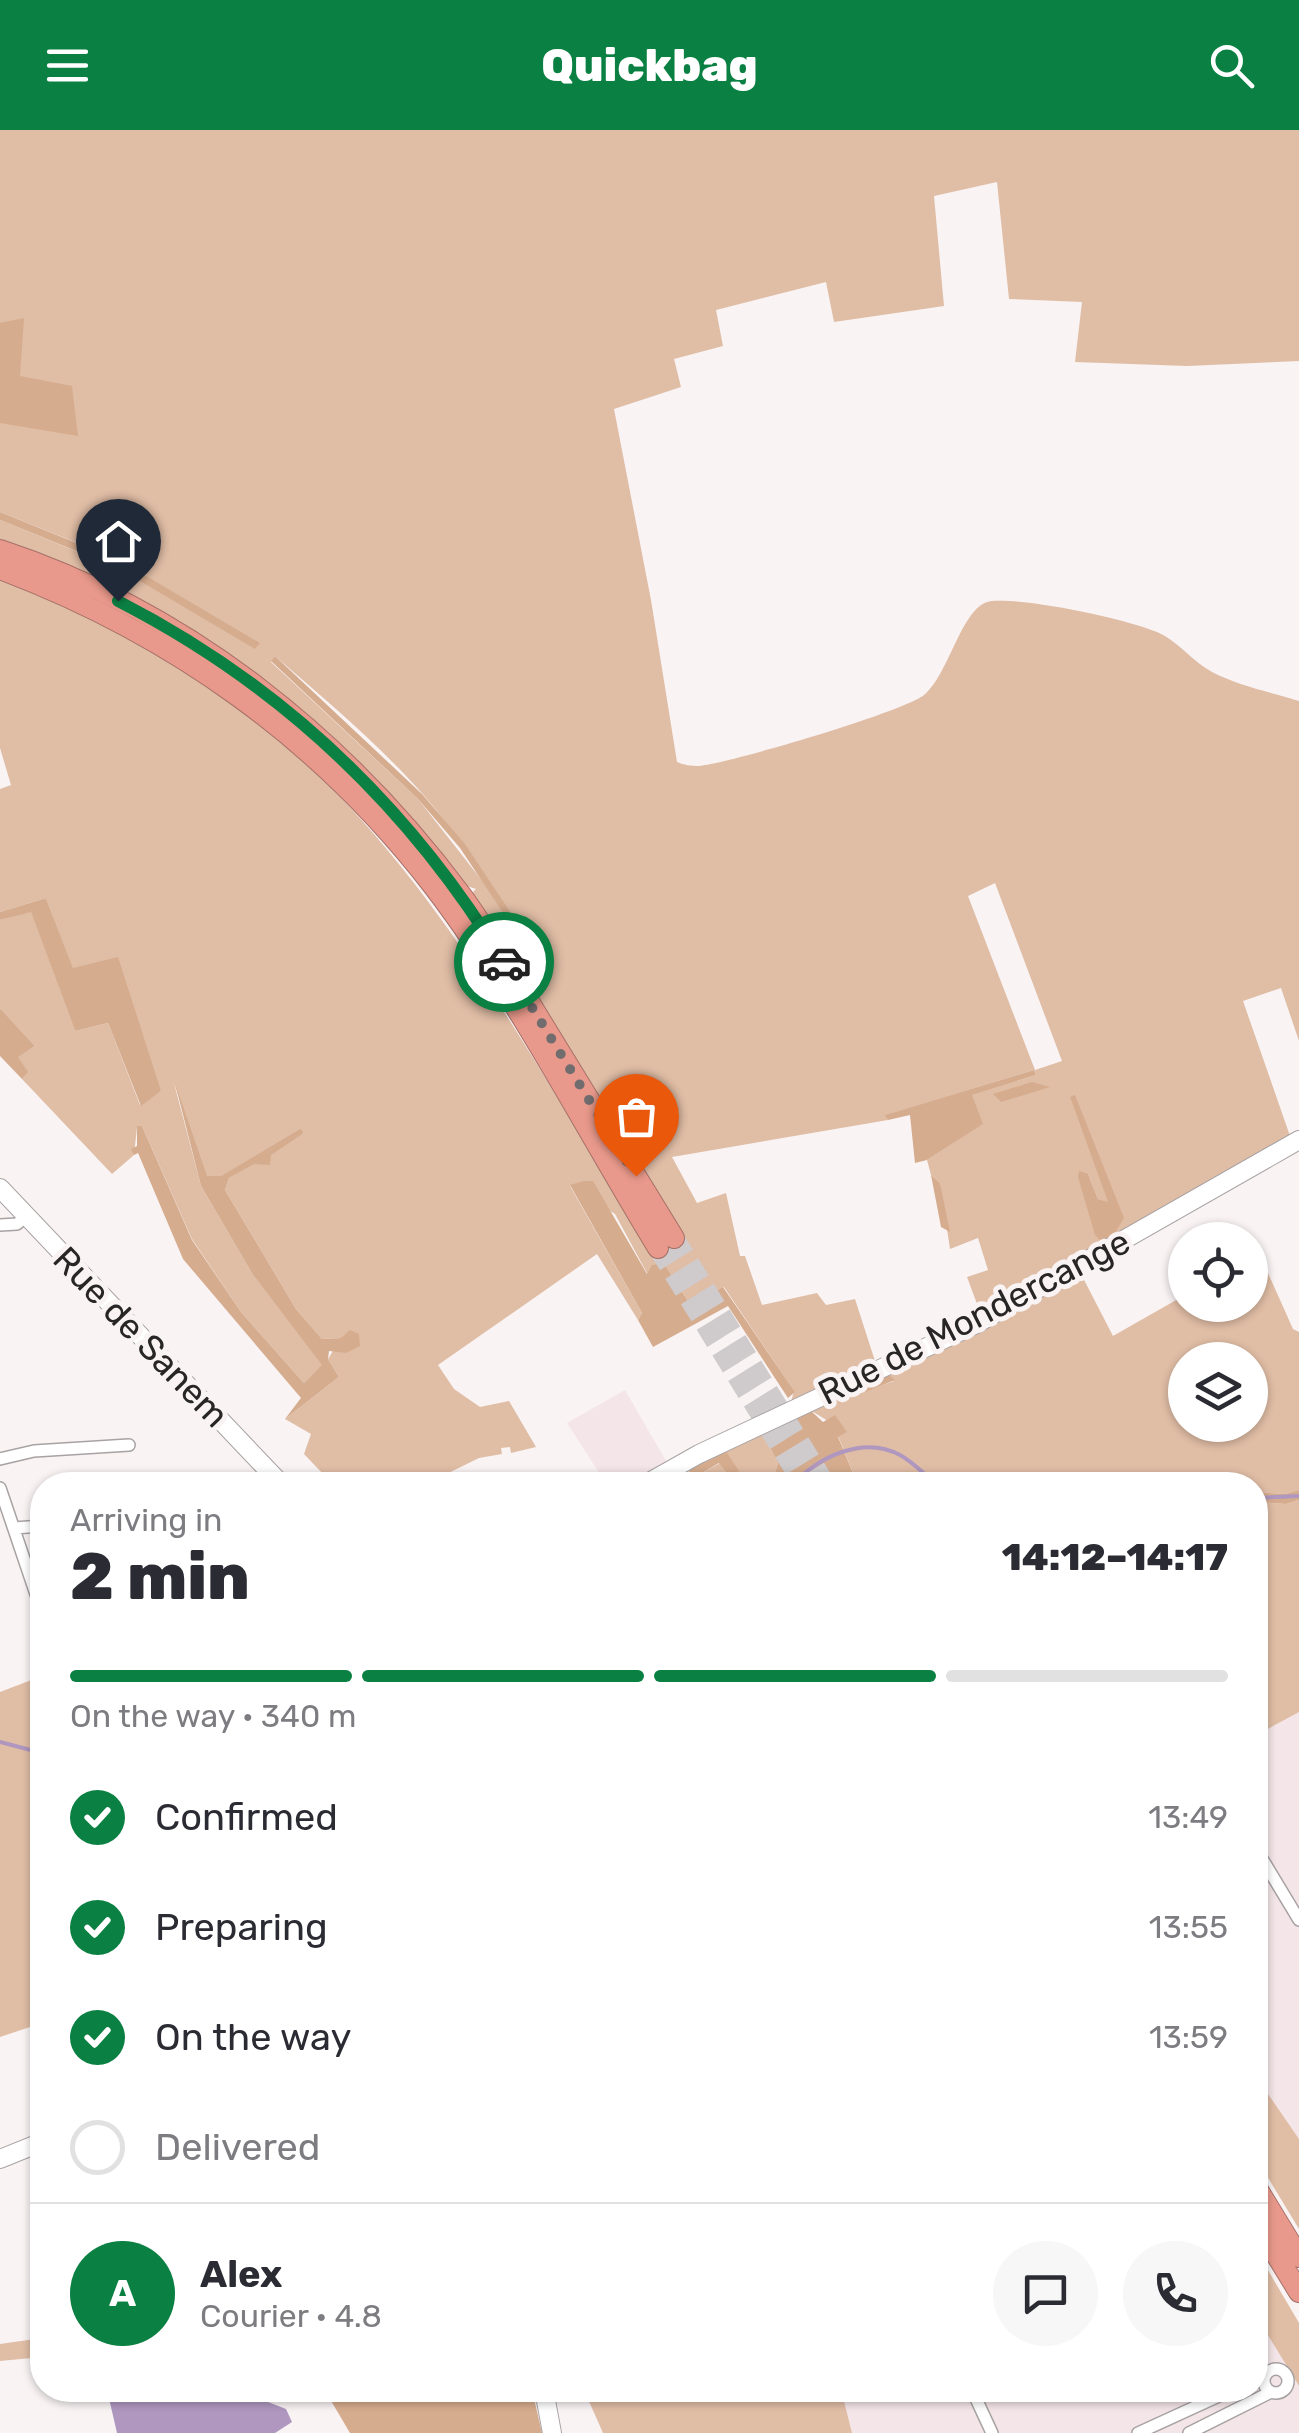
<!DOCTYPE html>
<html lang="en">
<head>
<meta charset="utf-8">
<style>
	body { margin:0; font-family:Rubik,sans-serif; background:#f7f7f7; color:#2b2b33; height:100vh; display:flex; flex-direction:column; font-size:38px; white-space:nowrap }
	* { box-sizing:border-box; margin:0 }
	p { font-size:32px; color:#7c7c81 }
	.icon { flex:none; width:55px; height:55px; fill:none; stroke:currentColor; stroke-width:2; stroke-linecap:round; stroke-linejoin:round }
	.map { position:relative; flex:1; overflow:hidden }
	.drawer { position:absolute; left:30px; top:1342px; width:1238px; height:930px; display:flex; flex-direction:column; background:#fff; border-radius:40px; box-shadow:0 2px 8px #0004 }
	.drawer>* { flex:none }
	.controls { position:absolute; left:1168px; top:1092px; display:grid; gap:20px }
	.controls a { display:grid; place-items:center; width:100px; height:100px; border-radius:50%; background:#fff; box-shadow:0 2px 8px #0004; font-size:50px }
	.pin { position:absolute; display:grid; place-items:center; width:85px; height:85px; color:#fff; margin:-102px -42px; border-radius:50% 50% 50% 0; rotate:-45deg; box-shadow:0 0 10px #0007 }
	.pin .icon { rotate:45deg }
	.courier { position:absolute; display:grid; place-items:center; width:100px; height:100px; margin:-50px; border:8px solid #0b8043; border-radius:50%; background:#fff; color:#222; box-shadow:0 2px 12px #0007 }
	.headline em { font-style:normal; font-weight:800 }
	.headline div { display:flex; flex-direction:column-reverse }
	.headline { display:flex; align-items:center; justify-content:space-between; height:170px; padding:0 40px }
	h1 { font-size:65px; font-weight:800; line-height:75px }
	.bar { display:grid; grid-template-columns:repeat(4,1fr); gap:15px 10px; align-content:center; height:120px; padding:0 40px }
	.bar i { height:12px; border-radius:8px; background:#e1e1e2 }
	.bar .selected { background:#0b8043 }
	.bar p { grid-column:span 4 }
	.line { display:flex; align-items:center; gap:25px; padding:0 40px; border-top:2px solid #e1e1e2 }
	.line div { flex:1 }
	.round { display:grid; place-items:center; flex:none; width:105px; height:105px; border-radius:52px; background:#f7f7f7 }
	ol { padding:0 40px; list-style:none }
	li { display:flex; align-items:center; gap:30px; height:110px }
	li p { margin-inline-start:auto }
	li .icon { padding:10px; border-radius:50%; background:#0b8043; color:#fff; stroke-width:4 }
	li:last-child { color:#7c7c81 }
	li i { width:55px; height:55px; border:5px solid #e1e1e2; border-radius:50% }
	header { display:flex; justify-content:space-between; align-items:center; height:130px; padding:0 40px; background:#0b8043; color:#fff; font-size:45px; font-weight:800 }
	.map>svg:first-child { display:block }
	.built { fill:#f4e5e8 }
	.green { fill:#e0bda5; fill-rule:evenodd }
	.forest { fill:#d6ac8e }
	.water { fill:#af97bf }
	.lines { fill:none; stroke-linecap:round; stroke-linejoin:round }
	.stream { stroke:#af97bf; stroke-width:4 }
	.highway-tunnel { stroke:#cfcacb; stroke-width:20; stroke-dasharray:20 10; stroke-linecap:butt }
	.street-casing { stroke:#a8a2a3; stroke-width:14 }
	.secondary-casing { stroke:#a8a2a3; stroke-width:20 }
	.highway-casing { stroke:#a57068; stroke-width:22 }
	.street { stroke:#fff; stroke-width:11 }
	.secondary { stroke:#fff; stroke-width:18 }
	.highway { stroke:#e9998b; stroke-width:20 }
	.done { stroke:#716d6e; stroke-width:10; stroke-dasharray:0 18 }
	.route { stroke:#0b8043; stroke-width:12 }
	.labels { text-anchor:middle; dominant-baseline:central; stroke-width:10; stroke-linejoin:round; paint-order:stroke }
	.street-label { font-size:35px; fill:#282526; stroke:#f9f3f4 }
</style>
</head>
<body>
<header><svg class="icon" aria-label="menu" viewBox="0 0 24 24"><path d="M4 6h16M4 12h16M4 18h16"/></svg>Quickbag<svg class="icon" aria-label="search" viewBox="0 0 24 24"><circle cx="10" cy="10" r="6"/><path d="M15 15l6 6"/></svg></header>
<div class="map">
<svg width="1299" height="2303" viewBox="0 0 1299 2303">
	<rect width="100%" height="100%" fill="#f9f3f4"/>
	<path class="built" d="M625,1260L666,1331L627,1355H607L567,1293Z
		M1299,1582V2009L1255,1945V1606Z
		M1255,2184L1299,2256V2303H852L843,2267L859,2260H1255Z"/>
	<path class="green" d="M0,0H1299V231L1187,236L1075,232L1082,172L1009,169L997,52L934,66L944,176L834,192L826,152L716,180L723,216L674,229L681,257L614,279L651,470L677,632C684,635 690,636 699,636C730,633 903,582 924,565C950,544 962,473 992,471C1028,468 1123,488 1157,502C1178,511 1192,531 1212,542C1239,556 1270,562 1299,571V911L1281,858L1243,871L1290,1006L1112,1108L1123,1088L1070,966L1109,1073L1098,1069L1088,1044L1103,1113L980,1182L967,1147L988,1140L978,1108L950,1119L940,1053L931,1045L927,1030L982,994L971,965L1036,945L1034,940L886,985L888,990L672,1027L697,1073L726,1063L740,1126H745L762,1175L817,1163L826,1175L855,1169L875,1231L791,1272L794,1261L724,1157L691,1176L664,1133L648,1145L615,1084L570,1056L642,1183L638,1190L597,1124L438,1235L454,1259L480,1277L509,1271L536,1317L511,1323L510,1317L501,1318L502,1324L479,1328L424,1355H317L325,1346L304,1324L311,1304L285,1289L339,1247L328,1229L341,1208L322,1209L296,1179L225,1060L229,1048L304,1003L301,998L220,1047L206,1046L174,953L201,1056L253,1145L323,1235L304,1253L241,1182L192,1109L142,996L137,997L134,1025L112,1044L22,949L27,942L17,927L35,916L0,878V790L31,781L75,901L108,893L140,975L161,961L73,839L46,768L0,782V659L11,655L0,618V448C67,477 135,506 197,547C398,678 508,889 630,1088L661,1069L472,763L476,759L467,756C350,598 189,470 0,410V390L117,438L259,513L125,434L113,415L95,420L0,382ZM275,526C353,594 440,664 487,757L418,669L271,532ZM995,753L1062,931L1035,940L968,766Z
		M1259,1123L1293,1199L1299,1202V1360L1285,1364L1255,1362V1355H858L838,1306L846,1302L810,1280L894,1251L889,1245L1081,1144L1113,1206L1185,1165V1175H1250V1128ZM1185,1230H1250V1295H1185Z
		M762,1302L778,1333L773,1349L781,1355H674L673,1350L689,1342L697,1346L720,1333L732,1347L725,1320Z
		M1299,1370V1582L1255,1606V1372L1286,1374Z
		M42,1546V1608L36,1617L42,1626V1893L0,1907V1562Z
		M1255,1945L1299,2009V2099L1255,2026Z
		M1255,2118L1299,2193V2256L1255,2184Z
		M42,2208V2227L0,2231V2214Z
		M584,2260H859L843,2267L852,2303H603Z"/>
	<path class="forest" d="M24,188L20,246L72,256L78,306L0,293V193Z
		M0,382L94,420L113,415L121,417L126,434L260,513L255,519L118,438L0,390Z
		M275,526L422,664L465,714L532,815L527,819L460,718L418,669L271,531Z
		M46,768L73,838L118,827L161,961L141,976L108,893L75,901L31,782L0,790V782Z
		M0,878L35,916L18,927L28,942L22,949L0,926Z
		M1034,940L1036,945L972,965L983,994L927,1030L915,1033L910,985L888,990L885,985Z
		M1032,952L1050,957L1001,972L993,964Z
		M175,953L207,1046H221L301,998L304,1003L271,1025L270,1035L254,1034L229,1048L225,1060L296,1179L322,1209L341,1208L350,1200L359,1204L360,1216L346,1223L329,1221L328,1229L339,1247L285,1289L301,1268L183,1129L138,1023L134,1025L131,1019L137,1016V996H142L192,1110L241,1182L304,1253L322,1235L253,1145L201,1056Z
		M1075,965L1124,1088L1112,1108L1103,1113L1095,1105L1078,1047L1079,1041L1088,1044L1098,1069L1108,1072L1070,967Z
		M931,1045L940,1053L950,1102L941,1097Z
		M584,1051H593L647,1144L652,1135L664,1133L691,1176L723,1157L795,1262L788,1268L728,1176L653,1217L638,1190L642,1183L570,1055Z
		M889,1245L895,1250L840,1272L838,1267Z
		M810,1280L823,1292L835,1285L847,1302L838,1307L858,1355H781L773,1349L778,1333L762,1302Z
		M725,1320L739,1341L731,1348L719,1333L697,1346L689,1342L692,1336Z
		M1299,1360V1370L1286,1374L1255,1372V1362L1285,1364Z
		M318,2260H532L542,2303H350L330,2269Z"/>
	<path class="water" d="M133,2260H237L286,2279L292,2292L275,2303H117L108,2264Z"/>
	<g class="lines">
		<path class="stream" d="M793,1355C818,1327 863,1305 900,1325C913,1332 925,1345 937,1355
			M1255,1368L1299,1366
			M0,1612L42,1623"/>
		<path class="highway-tunnel" d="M674,1108L826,1355
			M658,1118L804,1355"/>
		<defs>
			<path id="street" d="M0,1095L17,1094L26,1086
				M0,1329L34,1321L129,1315
				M0,1358L42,1482
				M14,1398L42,1396
				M1255,1717L1299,1790
				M1264 2251a12 12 0 1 1 24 0a12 12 0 1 1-24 0Z
				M972,2260L992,2303
				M1138,2303L1232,2260
				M1189,2303L1271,2262"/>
			<path id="secondary" d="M0,1058L282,1355
				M644,1355L699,1324L976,1194L1299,1010
				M0,2029L42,2012
				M544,2260L552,2303"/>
			<path id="highway" d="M0,420C188,482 345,609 462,766C490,804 514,847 539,888C584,961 629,1035 674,1108
				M0,439C173,504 321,610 434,757C517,866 586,1000 658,1118
				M1255,2055L1299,2127
				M1255,2090L1299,2162"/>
		</defs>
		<use href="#street" class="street-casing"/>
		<use href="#secondary" class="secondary-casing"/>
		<use href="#highway" class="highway-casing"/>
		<use href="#street" class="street"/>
		<use href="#secondary" class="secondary"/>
		<use href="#highway" class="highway"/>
	</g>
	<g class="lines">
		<path class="done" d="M504,832L636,1046"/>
		<path class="route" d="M118,471C280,554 409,676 504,832"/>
	</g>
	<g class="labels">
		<g class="street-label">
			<text transform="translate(974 1187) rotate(-27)">Rue de Mondercange</text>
			<text transform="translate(141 1207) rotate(46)">Rue de Sanem</text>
		</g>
	</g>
</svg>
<div class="controls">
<a><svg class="icon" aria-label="locate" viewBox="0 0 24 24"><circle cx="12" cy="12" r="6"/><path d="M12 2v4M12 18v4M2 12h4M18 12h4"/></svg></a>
<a><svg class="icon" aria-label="layers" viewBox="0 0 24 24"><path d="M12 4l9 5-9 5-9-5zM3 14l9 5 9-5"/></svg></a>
</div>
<div class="pin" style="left:636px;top:1046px;background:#ea580c"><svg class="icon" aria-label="bag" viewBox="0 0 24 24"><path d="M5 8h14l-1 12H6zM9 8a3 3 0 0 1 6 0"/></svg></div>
<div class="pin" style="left:118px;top:471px;background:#1f2937"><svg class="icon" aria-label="home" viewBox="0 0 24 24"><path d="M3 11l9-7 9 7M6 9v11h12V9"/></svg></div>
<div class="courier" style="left:504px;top:832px"><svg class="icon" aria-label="car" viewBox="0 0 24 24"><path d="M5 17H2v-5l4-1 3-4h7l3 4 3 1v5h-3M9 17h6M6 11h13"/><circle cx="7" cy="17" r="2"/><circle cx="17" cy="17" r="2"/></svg></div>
<section class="drawer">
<div class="headline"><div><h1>2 min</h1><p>Arriving in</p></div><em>14:12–14:17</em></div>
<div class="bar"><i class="selected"></i><i class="selected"></i><i class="selected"></i><i></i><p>On the way · 340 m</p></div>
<ol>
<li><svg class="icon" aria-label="check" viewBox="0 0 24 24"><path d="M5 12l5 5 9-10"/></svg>Confirmed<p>13:49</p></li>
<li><svg class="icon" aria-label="check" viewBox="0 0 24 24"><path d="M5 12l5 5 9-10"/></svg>Preparing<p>13:55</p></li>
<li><svg class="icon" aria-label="check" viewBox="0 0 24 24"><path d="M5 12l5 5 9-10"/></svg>On the way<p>13:59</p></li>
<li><i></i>Delivered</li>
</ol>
<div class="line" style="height:180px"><b class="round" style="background:#0b8043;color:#fff">A</b><div><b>Alex</b><p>Courier · 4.8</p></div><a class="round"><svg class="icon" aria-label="chat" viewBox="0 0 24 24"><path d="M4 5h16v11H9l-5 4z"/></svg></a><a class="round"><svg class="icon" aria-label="phone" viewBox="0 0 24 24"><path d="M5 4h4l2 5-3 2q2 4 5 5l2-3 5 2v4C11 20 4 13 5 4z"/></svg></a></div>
</section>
</div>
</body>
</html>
